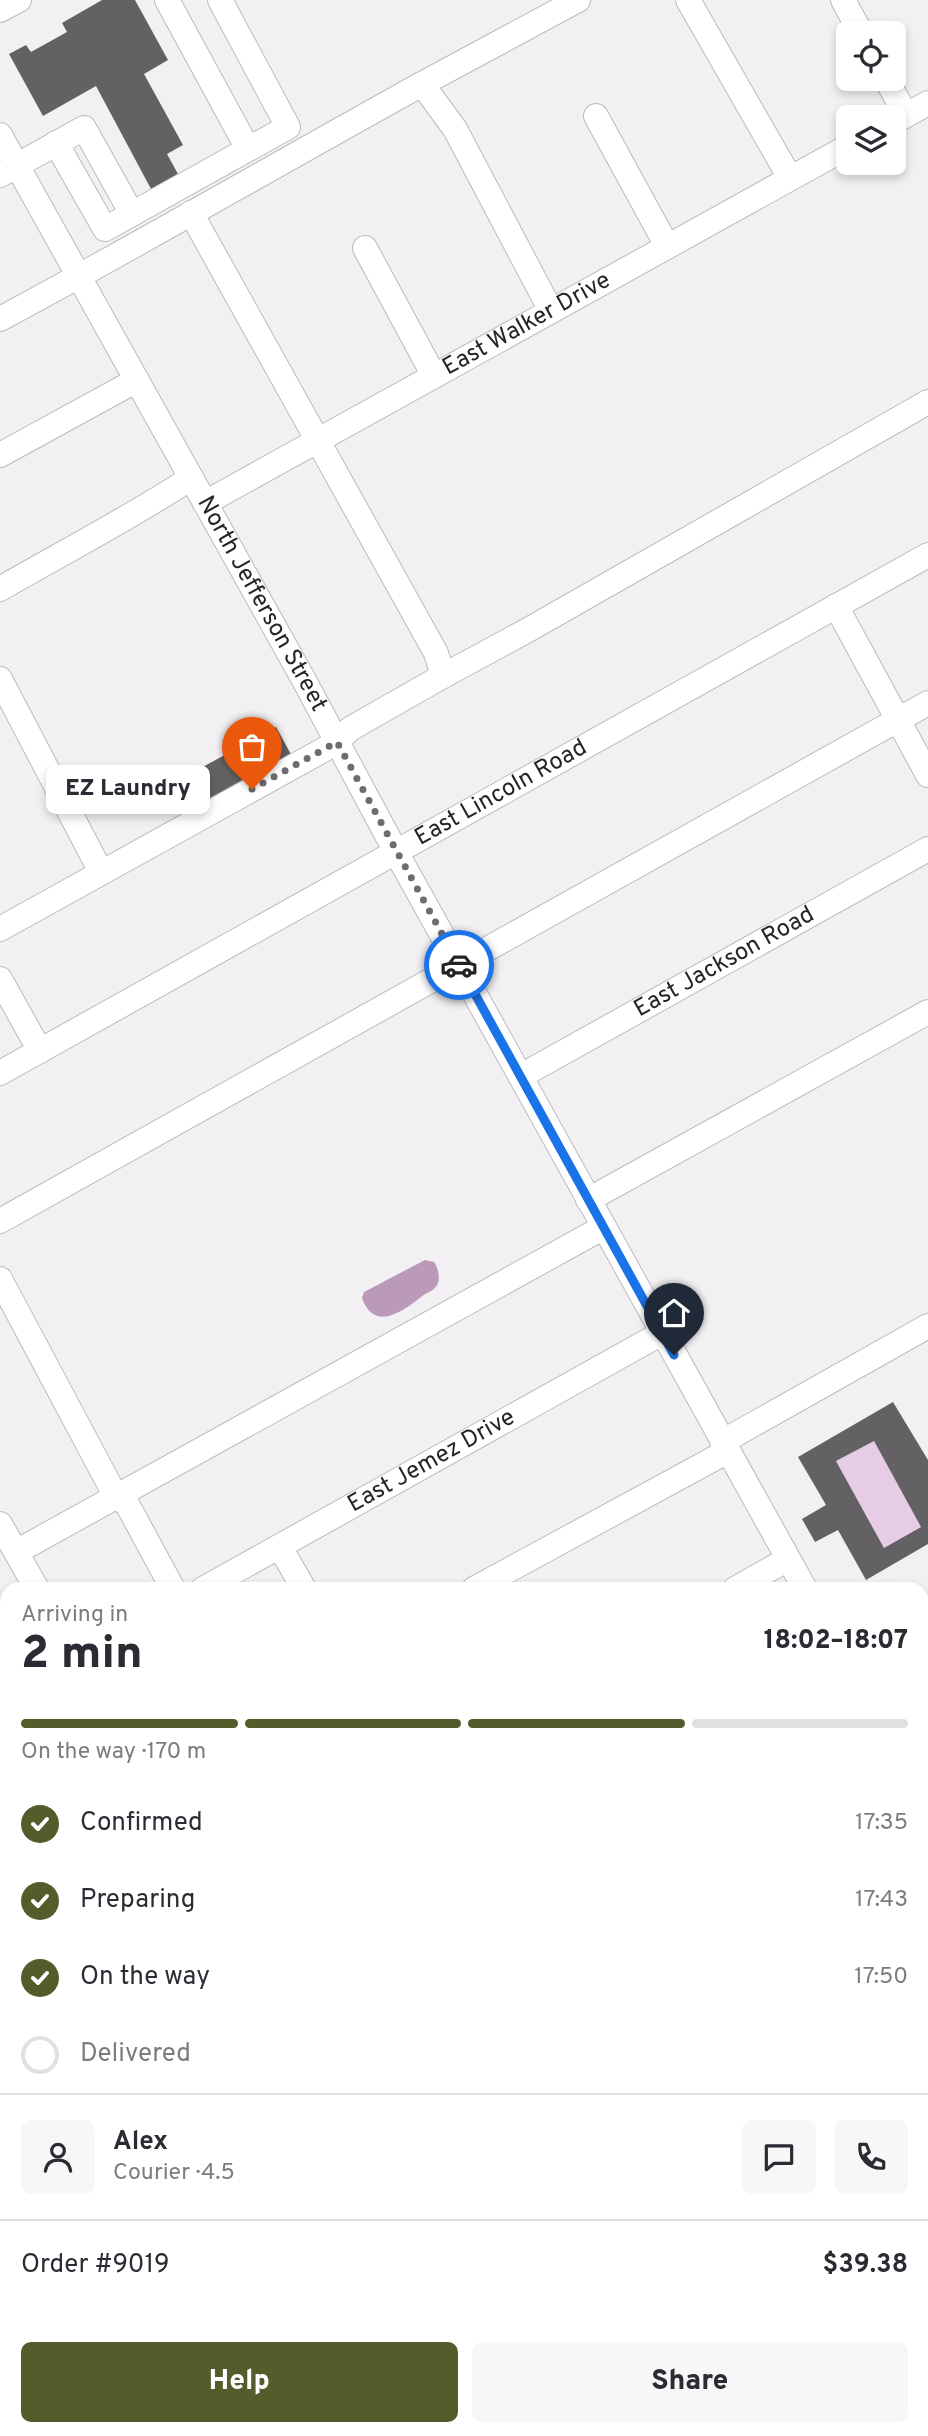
<!DOCTYPE html>
<html lang="en">
<head>
<meta charset="utf-8">
<style>
	body { margin:0; font-family:Overpass,sans-serif; background:#f7f7f7; color:#2b2b33; height:100vh; display:flex; flex-direction:column; font-size:26px; white-space:nowrap }
	* { box-sizing:border-box; margin:0 }
	p { font-size:23px; color:#7c7c81 }
	.icon { flex:none; width:38px; height:38px; fill:none; stroke:currentColor; stroke-width:2; stroke-linecap:round; stroke-linejoin:round }
	.map { position:relative; flex:1; overflow:hidden }
	.sheet { position:absolute; left:0px; top:1582px; width:929px; height:854px; display:flex; flex-direction:column; background:#fff; border-radius:21px 21px 0 0; box-shadow:0 4px 10px #0003 }
	.sheet>* { flex:none }
	.buttons { position:absolute; left:836px; top:21px; display:grid; gap:14px }
	.buttons a { display:grid; place-items:center; width:70px; height:70px; border-radius:10px; background:#fff; box-shadow:0 4px 10px #0003; font-size:35px }
	.pin { position:absolute; display:grid; place-items:center; width:60px; height:60px; color:#fff; margin:-72px -30px; border-radius:50% 50% 50% 0; rotate:-45deg; box-shadow:0 0 7px #0007 }
	.pin .icon { rotate:45deg }
	.courier { position:absolute; display:grid; place-items:center; width:70px; height:70px; margin:-35px; border:5px solid #1a73e8; border-radius:50%; background:#fff; color:#222; box-shadow:0 2px 9px #0007 }
	.bubble { position:absolute; height:49px; border-radius:10px; background:#fff; box-shadow:0 4px 10px #0003; font-size:23px; font-weight:800; line-height:49px; text-align:center }
	.headline em { font-style:normal; font-weight:800 }
	.headline div { display:flex; flex-direction:column-reverse }
	.headline { display:flex; align-items:center; justify-content:space-between; height:119px; padding:0 21px }
	h1 { font-size:46px; font-weight:800; line-height:52px }
	.bar { display:grid; grid-template-columns:repeat(4,1fr); gap:10px 7px; align-content:center; height:84px; padding:0 21px }
	.bar i { height:9px; border-radius:5px; background:#e1e1e2 }
	.bar .current { background:#545c2b }
	.bar p { grid-column:span 4 }
	.line { display:flex; align-items:center; gap:18px; padding:0 21px; border-top:2px solid #e1e1e2 }
	.line div { flex:1 }
	.round { display:grid; place-items:center; flex:none; width:74px; height:74px; border-radius:10px; background:#f7f7f7 }
	ol { padding:0 21px; list-style:none }
	li { display:flex; align-items:center; gap:21px; height:77px }
	li p { margin-inline-start:auto }
	li .icon { padding:7px; border-radius:50%; background:#545c2b; color:#fff; stroke-width:4 }
	li:last-child { color:#7c7c81 }
	li i { width:38px; height:38px; border:4px solid #e1e1e2; border-radius:50% }
	.primary-button { display:flex; gap:14px; margin-top:auto; padding:14px 21px }
	.primary-button a { flex:1; height:80px; border-radius:10px; background:#545c2b; color:#fff; font-size:28px; font-weight:800; line-height:80px; text-align:center }
	.primary-button a+a { background:#f7f7f7; color:#2b2b33 }
	.map>svg:first-child { display:block }
	.green { fill:#e7cce6 }
	.water { fill:#ba99b9 }
	.building { fill:#646164; fill-rule:evenodd }
	.lines { fill:none; stroke-linecap:round; stroke-linejoin:round }
	.minor-casing { stroke:#bdbabd; stroke-width:26 }
	.minor { stroke:#fff; stroke-width:24 }
	.done { stroke:#6e6c6e; stroke-width:7; stroke-dasharray:0 12.6 }
	.route { stroke:#1a73e8; stroke-width:9 }
	.labels { text-anchor:middle; dominant-baseline:central; stroke-width:7; stroke-linejoin:round; paint-order:stroke }
	.street-label { font-size:24px; fill:#262526; stroke:#fffeff }
</style>
</head>
<body>
<div class="map">
<svg width="928" height="2436" viewBox="0 0 928 2436">
	<rect width="100%" height="100%" fill="#f3f0f3"/>
	<path class="green" d="M874,1441L921,1527L884,1548L836,1461Z"/>
	<path class="water" d="M425,1260L434,1262C438,1268 440,1276 438,1283C435,1291 427,1292 421,1297C402,1312 374,1332 362,1298L364,1292Z"/>
	<path class="building" d="M102,0H135L168,60L144,74L183,145L167,154L178,174L151,189L96,86L43,116L9,54L26,45L31,52L67,32L62,23Z
		M276,727L292,756L187,825L166,787Z
		M893,1402L928,1460V1544L866,1580L838,1530L815,1542L802,1519L826,1505L798,1457ZM874,1441L921,1527L884,1548L836,1461Z"/>
	<g class="lines">
		<defs>
			<g id="minor">
				<path d="M167,0L248,149"/>
				<path d="M688,0L790,178"/>
				<path d="M843,0L861,33"/>
				<path d="M0,10L19,0"/>
				<path d="M886,79L906,115"/>
				<path d="M596,116L667,246"/>
				<path d="M894,122L928,103"/>
				<path id="s1" d="M0,135L305,682L396,852L805,1589"/>
				<path d="M56,143L105,229L288,127L220,0"/>
				<path d="M0,175L84,128L132,214"/>
				<path d="M191,213L436,653L443,676"/>
				<path d="M365,248L434,376"/>
				<path d="M551,311L455,129L422,84L578,0"/>
				<path d="M0,319C142,243 281,162 422,84"/>
				<path d="M0,455L137,380"/>
				<path id="s2" d="M205,503L849,146"/>
				<path d="M0,589C64,552 130,518 191,478"/>
				<path d="M836,606L928,775"/>
				<path d="M0,679L101,872"/>
				<path d="M0,929L325,749L337,742L350,729L443,676L528,630L928,402"/>
				<path d="M0,979L40,1051"/>
				<path id="s3" d="M0,1073L928,555"/>
				<path id="s4" d="M521,1076L928,849"/>
				<path d="M588,1200L928,1012"/>
				<path d="M0,1221L928,703"/>
				<path d="M0,1279L116,1497L127,1504L173,1589"/>
				<path d="M722,1442L928,1326"/>
				<path d="M0,1524L37,1589"/>
				<path d="M280,1547L304,1589"/>
				<path d="M16,1552L604,1227"/>
				<path id="s5" d="M203,1589L662,1333"/>
				<path d="M474,1589L728,1451"/>
				<path d="M735,1589L788,1559"/>
				<path d="M0,1765L7,1773"/>
				<path d="M922,1802L928,1812"/>
				<path d="M0,1902L7,1905"/>
				<path d="M922,1941L928,1938"/>
				<path d="M0,1959L7,1933"/>
				<path d="M0,2141L7,2138"/>
				<path d="M922,2143L928,2140"/>
				<path d="M0,2274L7,2285"/>
				<path d="M922,2347L928,2344"/>
				<path d="M87,2429L90,2436"/>
				<path d="M653,2429L657,2436"/>
				<path d="M0,2432L7,2427"/>
				<path d="M395,2436L408,2429"/>
				<path d="M764,2436L776,2429"/>
			</g>
		</defs>
		<use href="#minor" class="minor-casing"/>
		<use href="#minor" class="minor"/>
	</g>
	<g class="lines">
		<path class="done" d="M252,789L337,742L459,965"/>
		<path class="route" d="M459,965L674,1355"/>
	</g>
	<g class="labels">
		<g class="street-label">
			<text stroke="none"><textPath href="#s2" startOffset="368">East Walker Drive</textPath></text>
			<text stroke="none"><textPath href="#s1" startOffset="537">North Jefferson Street</textPath></text>
			<text stroke="none"><textPath href="#s3" startOffset="574">East Lincoln Road</textPath></text>
			<text stroke="none"><textPath href="#s4" startOffset="233">East Jackson Road</textPath></text>
			<text stroke="none"><textPath href="#s5" startOffset="262">East Jemez Drive</textPath></text>
		</g>
	</g>
</svg>
<div class="buttons">
<a><svg class="icon" aria-label="locate" viewBox="0 0 24 24"><circle cx="12" cy="12" r="6"/><path d="M12 2v4M12 18v4M2 12h4M18 12h4"/></svg></a>
<a><svg class="icon" aria-label="layers" viewBox="0 0 24 24"><path d="M12 4l9 5-9 5-9-5zM3 14l9 5 9-5"/></svg></a>
</div>
<div class="pin" style="left:252px;top:789px;background:#ea580c"><svg class="icon" aria-label="bag" viewBox="0 0 24 24"><path d="M5 8h14l-1 12H6zM9 8a3 3 0 0 1 6 0"/></svg></div>
<div class="pin" style="left:674px;top:1355px;background:#1f2937"><svg class="icon" aria-label="home" viewBox="0 0 24 24"><path d="M3 11l9-7 9 7M6 9v11h12V9"/></svg></div>
<div class="courier" style="left:459px;top:965px"><svg class="icon" aria-label="car" viewBox="0 0 24 24"><path d="M5 17H2v-5l4-1 3-4h7l3 4 3 1v5h-3M9 17h6M6 11h13"/><circle cx="7" cy="17" r="2"/><circle cx="17" cy="17" r="2"/></svg></div>
<div class="bubble" style="left:46px;top:765px;width:164px">EZ Laundry</div>
<section class="sheet">
<div class="headline"><div><h1>2 min</h1><p>Arriving in</p></div><em>18:02–18:07</em></div>
<div class="bar"><i class="current"></i><i class="current"></i><i class="current"></i><i></i><p>On the way · 170 m</p></div>
<ol>
<li><svg class="icon" aria-label="check" viewBox="0 0 24 24"><path d="M5 12l5 5 9-10"/></svg>Confirmed<p>17:35</p></li>
<li><svg class="icon" aria-label="check" viewBox="0 0 24 24"><path d="M5 12l5 5 9-10"/></svg>Preparing<p>17:43</p></li>
<li><svg class="icon" aria-label="check" viewBox="0 0 24 24"><path d="M5 12l5 5 9-10"/></svg>On the way<p>17:50</p></li>
<li><i></i>Delivered</li>
</ol>
<div class="line" style="height:126px"><a class="round"><svg class="icon" aria-label="person" viewBox="0 0 24 24"><circle cx="12" cy="8" r="4"/><path d="M4 21q1-7 8-7t8 7"/></svg></a><div><b>Alex</b><p>Courier · 4.5</p></div><a class="round"><svg class="icon" aria-label="chat" viewBox="0 0 24 24"><path d="M4 5h16v11H9l-5 4z"/></svg></a><a class="round"><svg class="icon" aria-label="phone" viewBox="0 0 24 24"><path d="M5 4h4l2 5-3 2q2 4 5 5l2-3 5 2v4C11 20 4 13 5 4z"/></svg></a></div>
<div class="line" style="height:91px"><div>Order #9019</div><b>$39.38</b></div>
<div class="primary-button"><a>Help</a><a>Share</a></div>
</section>
</div>
</body>
</html>
